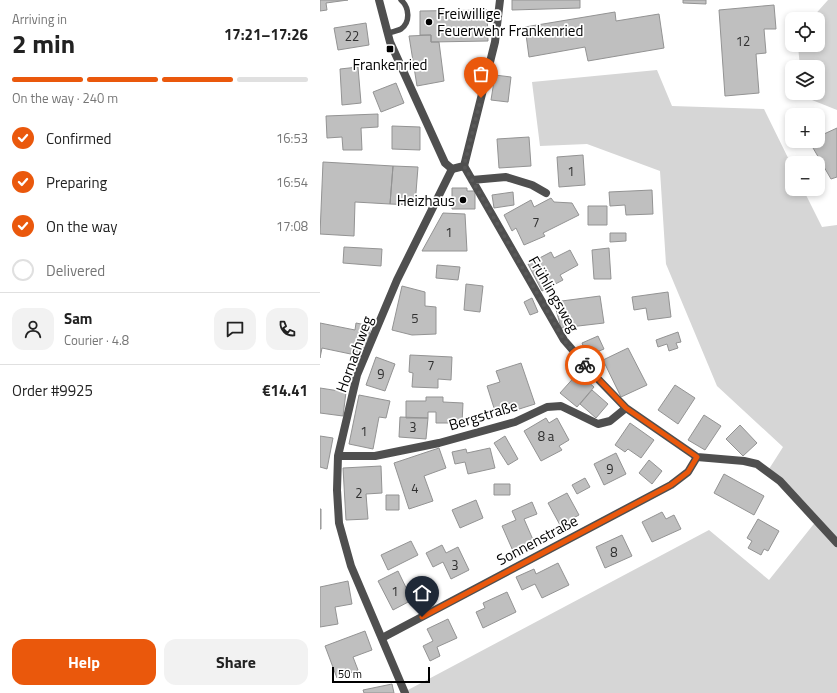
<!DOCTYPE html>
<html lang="en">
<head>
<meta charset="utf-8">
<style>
	body { margin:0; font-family:"Titillium Web",sans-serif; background:#f2f2f2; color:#222; height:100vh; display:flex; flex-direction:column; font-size:15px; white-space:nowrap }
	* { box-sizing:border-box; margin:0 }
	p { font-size:13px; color:#767676 }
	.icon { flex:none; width:22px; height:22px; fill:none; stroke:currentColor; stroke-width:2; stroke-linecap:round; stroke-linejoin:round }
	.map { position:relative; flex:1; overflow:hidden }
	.drawer { display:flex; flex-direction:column; background:#fff; width:320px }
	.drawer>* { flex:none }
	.controls { position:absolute; left:465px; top:12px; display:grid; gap:8px }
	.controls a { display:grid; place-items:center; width:40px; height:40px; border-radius:8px; background:#fff; box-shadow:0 2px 6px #0003; font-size:20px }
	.scale { position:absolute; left:12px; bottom:10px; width:98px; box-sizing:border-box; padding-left:4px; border:2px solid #000; border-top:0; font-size:11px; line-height:14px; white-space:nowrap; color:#000; -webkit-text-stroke:3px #fff; paint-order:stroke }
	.pin { position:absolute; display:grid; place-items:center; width:34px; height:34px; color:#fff; margin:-41px -17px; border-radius:50% 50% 50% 0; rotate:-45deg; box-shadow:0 0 4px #0007 }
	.pin .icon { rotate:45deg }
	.courier { position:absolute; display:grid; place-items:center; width:40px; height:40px; margin:-20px; border:3px solid #ea580c; border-radius:50%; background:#fff; color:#222; box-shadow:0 1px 5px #0007 }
	.headline em { font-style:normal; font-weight:700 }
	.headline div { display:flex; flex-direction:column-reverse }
	.headline { display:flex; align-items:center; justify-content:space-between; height:68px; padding:0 12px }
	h1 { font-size:26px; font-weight:700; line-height:30px }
	.bar { display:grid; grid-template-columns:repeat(4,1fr); gap:6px 4px; align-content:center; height:48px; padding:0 12px }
	.bar i { height:5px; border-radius:3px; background:#e0e0e0 }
	.bar .active { background:#ea580c }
	.bar p { grid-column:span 4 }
	.line { display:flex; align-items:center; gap:10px; padding:0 12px; border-top:1px solid #e0e0e0 }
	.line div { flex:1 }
	.round { display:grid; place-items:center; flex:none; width:42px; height:42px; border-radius:12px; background:#f2f2f2 }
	ol { padding:0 12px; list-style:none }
	li { display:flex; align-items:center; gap:12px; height:44px }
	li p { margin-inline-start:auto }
	li .icon { padding:4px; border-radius:50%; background:#ea580c; color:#fff; stroke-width:4 }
	li:last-child { color:#767676 }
	li i { width:22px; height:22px; border:2px solid #e0e0e0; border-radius:50% }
	.cta { display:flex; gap:8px; margin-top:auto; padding:8px 12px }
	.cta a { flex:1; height:46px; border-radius:12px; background:#ea580c; color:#fff; font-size:16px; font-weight:700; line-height:46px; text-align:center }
	.cta a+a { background:#f2f2f2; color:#222 }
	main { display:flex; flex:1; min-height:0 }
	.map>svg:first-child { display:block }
	.green { fill:#d6d6d6 }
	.building { fill:#bfbfbf; stroke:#939393 }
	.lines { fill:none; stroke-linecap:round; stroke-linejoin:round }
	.service { stroke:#4f4f4f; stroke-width:5.5 }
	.minor { stroke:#4f4f4f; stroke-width:8 }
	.tertiary { stroke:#4f4f4f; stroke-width:8 }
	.done { stroke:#595959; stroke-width:4; stroke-dasharray:0 7.2 }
	.route { stroke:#ea580c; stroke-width:5 }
	.poi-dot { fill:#000; stroke:#fff; stroke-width:1.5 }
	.labels { text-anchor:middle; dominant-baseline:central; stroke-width:3.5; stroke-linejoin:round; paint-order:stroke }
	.number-label { font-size:13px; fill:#303030 }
	.poi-label { font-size:15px; fill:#000; stroke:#fff; text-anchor:start }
	.street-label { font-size:15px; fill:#000; stroke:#fff }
</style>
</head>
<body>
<main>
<section class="drawer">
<div class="headline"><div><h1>2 min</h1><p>Arriving in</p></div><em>17:21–17:26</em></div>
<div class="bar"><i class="active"></i><i class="active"></i><i class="active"></i><i></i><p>On the way · 240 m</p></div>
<ol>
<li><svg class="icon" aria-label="check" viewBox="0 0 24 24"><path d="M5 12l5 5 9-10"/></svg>Confirmed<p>16:53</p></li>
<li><svg class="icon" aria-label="check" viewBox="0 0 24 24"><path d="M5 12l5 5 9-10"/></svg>Preparing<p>16:54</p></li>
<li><svg class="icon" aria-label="check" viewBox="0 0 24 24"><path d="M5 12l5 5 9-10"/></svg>On the way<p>17:08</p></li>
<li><i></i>Delivered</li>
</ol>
<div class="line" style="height:72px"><a class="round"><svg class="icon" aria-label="person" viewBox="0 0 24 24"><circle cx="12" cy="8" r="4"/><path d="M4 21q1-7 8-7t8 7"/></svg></a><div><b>Sam</b><p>Courier · 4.8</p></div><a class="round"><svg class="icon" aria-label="chat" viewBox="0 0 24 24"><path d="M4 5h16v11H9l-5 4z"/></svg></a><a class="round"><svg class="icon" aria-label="phone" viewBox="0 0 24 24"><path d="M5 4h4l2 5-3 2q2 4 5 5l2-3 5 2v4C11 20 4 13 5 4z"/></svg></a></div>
<div class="line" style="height:52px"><div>Order #9925</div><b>€14.41</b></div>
<div class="cta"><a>Help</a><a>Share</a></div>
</section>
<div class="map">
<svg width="517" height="693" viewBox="0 0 517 693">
	<rect width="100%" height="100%" fill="#fff"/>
	<path class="green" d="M508,0H517V110L482,96L481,93H498V67H480L478,46L498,45V19H491Z
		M337,70L352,106L444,109L472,166V189H483L502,227L517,225V693H87L86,691L389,530L449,580L497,520L449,469L463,447L397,386L346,264L340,171L267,144L220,146L212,82Z"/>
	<path class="building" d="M0,0H28L6,3L7,10L0,11Z
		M192,0H260V8L192,10Z
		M363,0H386V4L363,3Z
		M454,5L456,29H444L446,53L436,54L439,93L405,96L399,10Z
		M167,10L168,41L111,42V35H100V11Z
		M295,12L296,21L339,14L344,48L268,61L265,47L209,57L205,27Z
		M46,23L49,45L18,50L14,28Z
		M111,35V42H119L124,81L97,86L89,36Z
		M38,67L41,103L22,105L20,69Z
		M175,75L191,77L188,102L171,100Z
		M76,83L84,103L61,112L53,92Z
		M58,114V127L41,128L42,150H23L22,137L7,138L6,116Z
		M72,126L100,127V150L72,149Z
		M498,126L504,134L517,128V177L511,179L489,141H498Z
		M209,137L211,166L179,168L177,139Z
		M263,155L265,185L239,187L237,157Z
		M3,162L73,166L70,204L35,202L34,236L0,234Z
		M73,166L98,167L95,205L70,204Z
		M132,188H147V191H155V209H132Z
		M332,190L333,214L306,215L305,205L290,206L289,192Z
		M193,192L194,205L174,208L172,195Z
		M231,198L234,202L252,203L259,215L223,233L225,236L204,245L196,228L192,231L184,215L211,200L214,207Z
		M268,206H287V225H268Z
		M123,213L145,214L147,251H102Z
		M290,233H306V241L290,242Z
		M24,247L62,249L61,266L23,263Z
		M289,248L291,279H274L272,250Z
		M250,250L258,265L240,275L243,280L222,291L208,264L231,252L234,258Z
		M117,265L140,267L138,280L116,278Z
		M146,284L163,286L160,312L144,310Z
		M82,286L105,292V306L116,307V334L92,335L72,330Z
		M348,292L351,317L328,320L326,308L314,310L312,297Z
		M280,296L284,323L241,328L234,302Z
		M212,298L218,312L210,315L204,302Z
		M0,323L35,330L36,323L51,326L45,357L2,348L0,358Z
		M358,332L361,342L356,343L358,348L349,351L347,344L338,347L336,340Z
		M278,336L284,349L267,356L262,343Z
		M308,348L327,385L301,397L283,360Z
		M90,355L132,357L131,380L118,379V388L92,387L93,373L89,372Z
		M56,357L75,364L65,391L46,385Z
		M201,363L215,404L193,411L190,403L174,408L167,386L180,382L176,371Z
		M258,373L274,387L257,407L240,393Z
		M355,385L375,398L358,424L338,410Z
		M0,388L26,392L23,416L0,413Z
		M272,390L288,404L276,418L260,404Z
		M39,395L70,401L66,418L59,417L53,449L29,444Z
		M106,397H123V402L143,403L142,423H116V412H108V418H86V401H106Z
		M384,415L401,426L385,450L368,440Z
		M80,417L108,418L106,439L79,437Z
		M226,418L229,423L237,418L249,440L239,446L242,450L221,461L204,431Z
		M310,423L334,440L321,458L308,449L305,452L295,445Z
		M420,425L437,443L423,456L406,439Z
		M0,436L13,438L7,469L0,467Z
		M185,436L198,459L188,465L174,443Z
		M119,448L126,468L104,476L113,501L89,509L74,463Z
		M170,448L175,468L148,474L145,462L135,464L132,452L146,449L147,453Z
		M296,453L306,474L284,485L274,464Z
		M329,460L342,471L332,484L319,473Z
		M61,466L62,493L46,494L48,519L26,520L23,468Z
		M404,474L444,496L434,515L394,493Z
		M265,478L270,487L257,494L252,485Z
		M174,484H190V495H174Z
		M247,493L259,515L240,525L228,503Z
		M66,495H79V510H66Z
		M156,500L163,518L140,528L132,510Z
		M212,502L217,514L204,519L214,542L193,551L182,526L196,520L192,511Z
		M0,509H1V529H0Z
		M342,512L346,519L354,515L361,529L332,542L322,522Z
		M438,519L459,531L448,551L444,549L441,555L428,548L432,541L427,538Z
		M302,535L312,556L285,568L276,547Z
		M91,541L98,555L68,570L61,555Z
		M122,545L126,553L138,547L149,570L131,579L123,562L113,567L106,553Z
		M238,563L249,585L222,598L215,584L202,590L196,577L214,569L216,574Z
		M78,571L92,600L73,610L58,581Z
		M28,581L32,604L15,607L18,624L0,627V587Z
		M187,592L196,612L163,628L156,612L165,608L163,603Z
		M128,619L137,638L117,647L120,656L110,661L103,646L113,641L107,629Z
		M45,631L52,650L33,657L38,670L17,678L5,646Z
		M72,684L74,693H44L43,690Z"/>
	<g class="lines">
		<path class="service" d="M68,33C72,32 77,31 81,29C91,22 89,7 81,0"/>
		<path class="minor" d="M144,166L244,340L276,377L306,408L377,457L424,461L437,464L460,481L517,543
			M152,180L186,177L212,185L226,193
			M18,456H55L119,443L195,422L227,407L241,406L278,424L290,421L306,408
			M62,638L351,485L368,472L377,457
			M85,693L31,566L19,523L17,490L18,456L37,375L77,280L132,169"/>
		<path class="tertiary" d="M59,0L70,42L125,163L132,169L144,166L175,42L180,0"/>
	</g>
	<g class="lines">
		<path class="done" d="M161,98L144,166L244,340L265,365"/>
		<path class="route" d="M102,617L351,485L368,472L377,457L306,408L265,365"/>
	</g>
	<g class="poi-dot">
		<circle cx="109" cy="22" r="4"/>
		<rect x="66" y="45" width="8" height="8" rx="2"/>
		<circle cx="143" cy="200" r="4"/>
	</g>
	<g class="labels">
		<g class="number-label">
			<text x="32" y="36">22</text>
			<text x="423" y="41">12</text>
			<text x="251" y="171">1</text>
			<text x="216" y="222">7</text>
			<text x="129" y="232">1</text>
			<text x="95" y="318">5</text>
			<text x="111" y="365">7</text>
			<text x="61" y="374">9</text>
			<text x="93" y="427">3</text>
			<text x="44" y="431">1</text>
			<text x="226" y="436">8 a</text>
			<text x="290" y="469">9</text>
			<text x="95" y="488">4</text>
			<text x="39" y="493">2</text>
			<text x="294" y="552">8</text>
			<text x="135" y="565">3</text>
			<text x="75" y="591">1</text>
		</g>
		<g class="poi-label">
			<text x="117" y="13">Freiwillige<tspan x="117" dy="17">Feuerwehr Frankenried</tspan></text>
			<text x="70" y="64" text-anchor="middle">Frankenried</text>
			<text x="135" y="200" text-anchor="end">Heizhaus</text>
		</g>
		<g class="street-label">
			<text transform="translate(234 294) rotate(60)">Frühlingsweg</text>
			<text transform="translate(34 354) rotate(-70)">Hornachweg</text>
			<text transform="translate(163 415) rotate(-17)">Bergstraße</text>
			<text transform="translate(217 540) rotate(-28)">Sonnenstraße</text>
		</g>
	</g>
</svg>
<div class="controls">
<a><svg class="icon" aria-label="locate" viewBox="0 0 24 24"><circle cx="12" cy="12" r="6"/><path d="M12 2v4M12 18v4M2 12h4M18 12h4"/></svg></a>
<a><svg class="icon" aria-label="layers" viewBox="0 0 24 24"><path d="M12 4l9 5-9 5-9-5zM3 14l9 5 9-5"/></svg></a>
<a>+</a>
<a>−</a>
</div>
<div class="scale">50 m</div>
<div class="pin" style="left:161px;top:98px;background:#ea580c"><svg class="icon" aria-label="bag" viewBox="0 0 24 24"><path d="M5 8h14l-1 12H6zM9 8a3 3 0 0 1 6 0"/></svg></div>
<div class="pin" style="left:102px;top:617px;background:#1f2937"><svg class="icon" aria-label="home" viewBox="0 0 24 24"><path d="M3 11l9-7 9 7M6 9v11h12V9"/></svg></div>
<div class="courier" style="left:265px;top:365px"><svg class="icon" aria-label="bike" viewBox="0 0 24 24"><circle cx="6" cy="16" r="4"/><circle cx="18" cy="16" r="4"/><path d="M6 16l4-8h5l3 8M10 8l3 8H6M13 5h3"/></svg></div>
</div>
</main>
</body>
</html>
